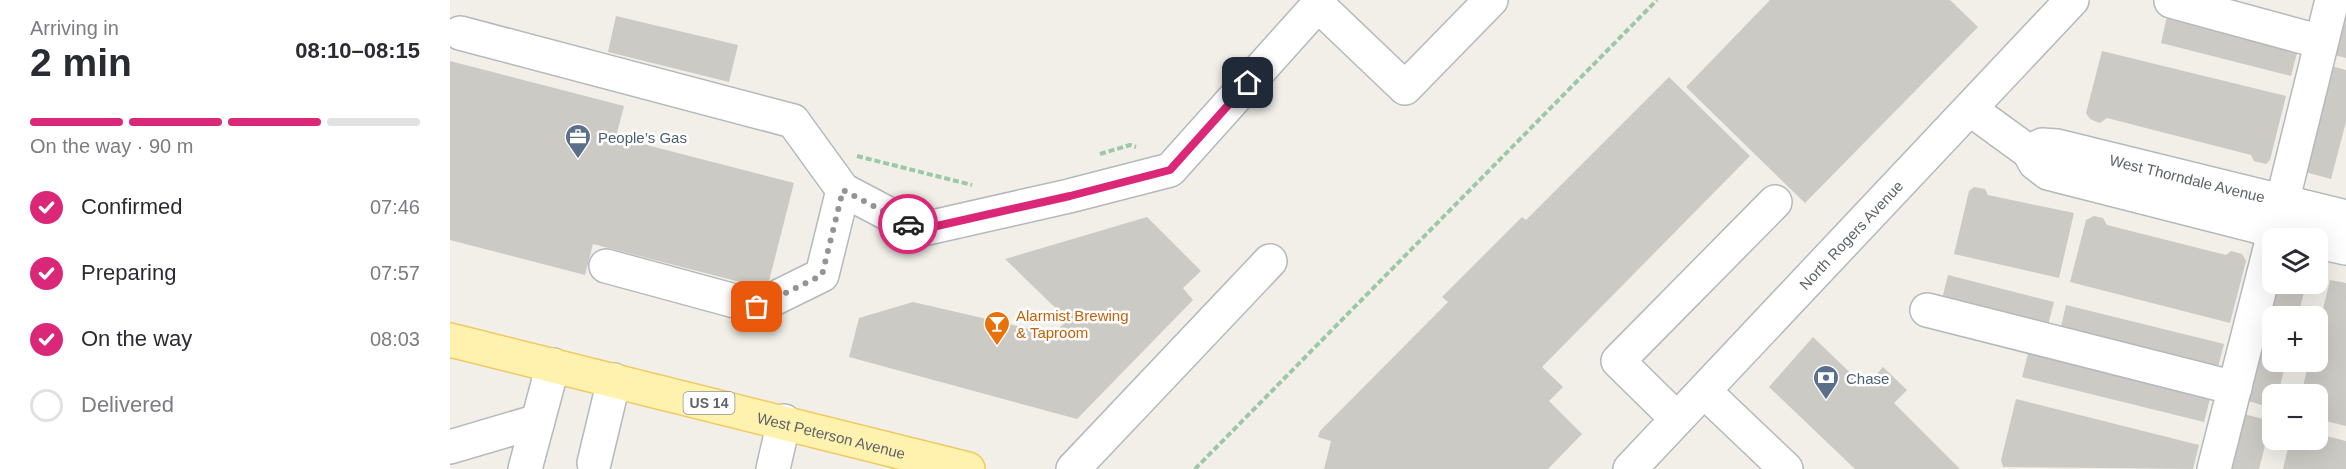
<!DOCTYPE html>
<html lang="en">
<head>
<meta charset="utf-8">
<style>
	body { margin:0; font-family:Helvetica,sans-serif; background:#f2f2f3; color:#2b2b33; height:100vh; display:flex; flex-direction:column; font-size:22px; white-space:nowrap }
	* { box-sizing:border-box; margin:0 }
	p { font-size:20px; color:#7c7c81 }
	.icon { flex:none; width:33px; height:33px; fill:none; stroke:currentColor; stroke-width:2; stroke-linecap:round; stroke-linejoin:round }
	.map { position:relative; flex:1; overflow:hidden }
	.drawer { display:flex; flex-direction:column; background:#fff; width:450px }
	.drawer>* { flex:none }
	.tools { position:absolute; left:1812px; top:228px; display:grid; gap:12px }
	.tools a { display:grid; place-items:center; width:66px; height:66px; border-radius:12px; background:#fff; box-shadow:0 6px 24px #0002; font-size:30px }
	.pin { position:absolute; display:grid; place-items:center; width:51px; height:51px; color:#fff; margin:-26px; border-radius:12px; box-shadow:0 3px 9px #0006 }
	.courier { position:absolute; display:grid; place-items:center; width:60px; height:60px; margin:-30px; border:4px solid #db2777; border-radius:50%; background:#fff; color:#222; box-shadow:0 2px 8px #0007 }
	.summary em { font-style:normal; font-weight:700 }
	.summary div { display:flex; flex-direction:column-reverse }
	.summary { display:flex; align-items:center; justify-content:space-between; height:102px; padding:0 30px }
	h1 { font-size:39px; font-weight:700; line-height:45px }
	.bar { display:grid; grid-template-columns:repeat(4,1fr); gap:9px 6px; align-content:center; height:72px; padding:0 30px }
	.bar i { height:8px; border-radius:4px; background:#e1e1e2 }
	.bar .selected { background:#db2777 }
	.bar p { grid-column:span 4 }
	ol { padding:0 30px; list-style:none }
	li { display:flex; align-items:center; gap:18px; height:66px }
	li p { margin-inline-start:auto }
	li .icon { padding:6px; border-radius:50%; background:#db2777; color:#fff; stroke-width:4 }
	li:last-child { color:#7c7c81 }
	li i { width:33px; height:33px; border:3px solid #e1e1e2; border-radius:50% }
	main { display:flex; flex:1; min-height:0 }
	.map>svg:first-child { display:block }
	.building { fill:#cccac5 }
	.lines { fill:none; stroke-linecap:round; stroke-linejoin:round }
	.minor-casing { stroke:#b5b8bc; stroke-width:36 }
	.major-casing { stroke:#f2c960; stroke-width:36 }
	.path { stroke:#9cc7a9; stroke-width:4; stroke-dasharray:6 3; stroke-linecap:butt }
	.minor { stroke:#fff; stroke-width:33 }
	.major { stroke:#fff2af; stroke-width:33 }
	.done { stroke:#929495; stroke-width:6; stroke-dasharray:0 10.8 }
	.route { stroke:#db2777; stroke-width:8 }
	.labels { text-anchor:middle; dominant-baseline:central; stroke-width:5; stroke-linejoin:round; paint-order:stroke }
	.shield { fill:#fff; stroke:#8f9295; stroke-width:1.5 }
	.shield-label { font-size:14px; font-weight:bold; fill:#5f6368 }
	.service-label { font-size:15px; fill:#4e5e75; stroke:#fff; text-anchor:start }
	.street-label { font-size:15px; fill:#5f6368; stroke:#fff }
	.food-label { font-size:15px; fill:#c56008; stroke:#fff; text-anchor:start }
</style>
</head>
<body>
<main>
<section class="drawer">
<div class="summary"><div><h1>2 min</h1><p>Arriving in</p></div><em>08:10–08:15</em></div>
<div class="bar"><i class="selected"></i><i class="selected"></i><i class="selected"></i><i></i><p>On the way · 90 m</p></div>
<ol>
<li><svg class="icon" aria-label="check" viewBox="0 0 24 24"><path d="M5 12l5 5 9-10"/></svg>Confirmed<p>07:46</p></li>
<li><svg class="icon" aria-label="check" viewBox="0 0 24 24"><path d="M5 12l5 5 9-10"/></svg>Preparing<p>07:57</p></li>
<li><svg class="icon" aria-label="check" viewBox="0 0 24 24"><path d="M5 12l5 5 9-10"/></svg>On the way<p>08:03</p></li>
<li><i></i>Delivered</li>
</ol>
</section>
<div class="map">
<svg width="1896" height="469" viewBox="0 0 1896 469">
	<rect width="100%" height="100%" fill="#f1efe8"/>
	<path class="building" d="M1320,0H1500L1528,27L1355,203L1236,87Z
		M1896,12V58L1884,55Z
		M166,16L288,45L279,82L158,52Z
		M1717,16L1848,49L1841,76L1711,43Z
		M1652,51L1836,96L1820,160L1816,164L1804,161L1801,155L1657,118L1650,123L1640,119L1636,113Z
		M0,61L174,106L166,137L344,183L317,289L143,244L135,275L0,240Z
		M1882,66L1896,70V122L1881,179L1855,172Z
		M1219,77L1300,156L1092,367L1113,387L1099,401L1132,434L1098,469H874L881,441L868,437L870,431L998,302L992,297L1072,217L1076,220Z
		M1524,187L1535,189L1538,195L1624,213L1609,278L1504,254L1519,191Z
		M1644,216L1653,218L1657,225L1776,255L1781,251L1792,254L1796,261L1780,323L1620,282L1636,220Z
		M697,217L751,271L733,288L743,300L627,419L399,357L409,318L463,302L602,334L618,320L555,259Z
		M1498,275L1604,302L1597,329L1491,303Z
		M1880,280L1896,283V426L1868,419V394H1851L1859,362H1868V330Z
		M1827,284H1856L1848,316H1822V362H1836L1828,394H1822V408L1798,401Z
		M1616,305L1774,344L1767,371L1610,331Z
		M1363,337L1415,387L1433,367L1457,390L1444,403L1510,469H1405L1319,387Z
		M1579,350L1761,395L1754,422L1572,377Z
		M1566,399L1749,445L1743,469L1553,467L1551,460Z
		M1794,414L1821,421L1809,469H1781Z
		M1868,434L1896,441V469H1833L1840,440H1868Z"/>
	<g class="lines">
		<defs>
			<g id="minor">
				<path d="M1721,1L1871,42"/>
				<path d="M10,33L343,121L393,190L469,230L619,196L720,170L868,5L955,88L1041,0"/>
				<path d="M1520,109L1579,152L1585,163L1598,173L1853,238"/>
				<path id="s1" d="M1579,152L1592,145L1607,146L1896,217"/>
				<path d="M1827,223L1882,0"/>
				<path d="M1868,242L1896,248"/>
				<path d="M156,266L307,307L372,275L393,190"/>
				<path d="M1477,310L1785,388"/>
				<path d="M1254,391L1336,469"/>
				<path d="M1227,419L1168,361L1325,202"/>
				<path d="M0,447L88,421"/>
				<path d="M144,463L164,380"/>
				<path d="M75,469L103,365"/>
				<path d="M323,469L334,421"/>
				<path d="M623,469L820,261"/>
				<path id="s2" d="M1180,469L1622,0"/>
				<path d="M1764,469L1822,241"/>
			</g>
			<g id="major">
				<path id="s3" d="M0,340L518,469"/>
			</g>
		</defs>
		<use href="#minor" class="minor-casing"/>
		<use href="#major" class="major-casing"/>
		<path class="path" d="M650,154L680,145L686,147
			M407,156L522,185
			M745,469L1207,0"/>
		<use href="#minor" class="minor"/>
		<use href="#major" class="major"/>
	</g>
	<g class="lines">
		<path class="done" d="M307,307L372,275L393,190L458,224"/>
		<path class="route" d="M458,224L469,230L620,196L720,170L798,83"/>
	</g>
	<defs>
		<symbol id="office-pin" viewBox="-11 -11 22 30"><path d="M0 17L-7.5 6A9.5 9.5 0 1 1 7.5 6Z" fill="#5c6f8a" stroke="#fff"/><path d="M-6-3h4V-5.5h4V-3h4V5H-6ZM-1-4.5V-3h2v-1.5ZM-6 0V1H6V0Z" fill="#fff"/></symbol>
		<symbol id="bar-pin" viewBox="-11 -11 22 30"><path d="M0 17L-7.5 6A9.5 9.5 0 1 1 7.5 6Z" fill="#e8710a" stroke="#fff"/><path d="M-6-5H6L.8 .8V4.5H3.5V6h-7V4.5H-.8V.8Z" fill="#fff"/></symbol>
		<symbol id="bank-pin" viewBox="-11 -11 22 30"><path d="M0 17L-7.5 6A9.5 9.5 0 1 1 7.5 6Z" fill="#5c6f8a" stroke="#fff"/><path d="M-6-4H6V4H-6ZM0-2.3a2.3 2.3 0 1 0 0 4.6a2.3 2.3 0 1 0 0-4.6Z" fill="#fff"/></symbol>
	</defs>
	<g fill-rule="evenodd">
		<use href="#office-pin" x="113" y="122" width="30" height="40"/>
		<use href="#bar-pin" x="532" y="309" width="30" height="40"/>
		<use href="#bank-pin" x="1361" y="363" width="30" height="40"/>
	</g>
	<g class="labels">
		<rect class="shield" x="233.5" y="392" width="51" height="22" rx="4.5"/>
		<g class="shield-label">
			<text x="259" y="403">US 14</text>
		</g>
		<g class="service-label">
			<text x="148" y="137">People’s Gas</text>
			<text x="1396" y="378">Chase</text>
		</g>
		<g class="street-label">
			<text stroke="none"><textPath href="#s1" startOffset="164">West Thorndale Avenue</textPath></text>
			<text stroke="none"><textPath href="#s2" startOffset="322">North Rogers Avenue</textPath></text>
			<text stroke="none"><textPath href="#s3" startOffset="393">West Peterson Avenue</textPath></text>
		</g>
		<g class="food-label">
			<text x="566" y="315">Alarmist Brewing<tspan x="566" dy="17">&amp; Taproom</tspan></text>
		</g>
	</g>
</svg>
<div class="tools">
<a><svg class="icon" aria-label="layers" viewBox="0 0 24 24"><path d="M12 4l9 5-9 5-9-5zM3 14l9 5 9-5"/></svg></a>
<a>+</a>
<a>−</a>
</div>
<div class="pin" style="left:307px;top:307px;background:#ea580c"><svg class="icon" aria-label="bag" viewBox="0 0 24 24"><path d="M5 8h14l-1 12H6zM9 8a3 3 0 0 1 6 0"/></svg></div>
<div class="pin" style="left:798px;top:83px;background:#1f2937"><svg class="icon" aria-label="home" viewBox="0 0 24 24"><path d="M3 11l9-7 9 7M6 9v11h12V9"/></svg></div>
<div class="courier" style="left:458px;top:224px"><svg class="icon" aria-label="car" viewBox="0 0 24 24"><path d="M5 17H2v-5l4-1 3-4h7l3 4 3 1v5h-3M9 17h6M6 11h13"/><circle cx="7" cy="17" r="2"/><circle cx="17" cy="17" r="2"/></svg></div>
</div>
</main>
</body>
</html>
